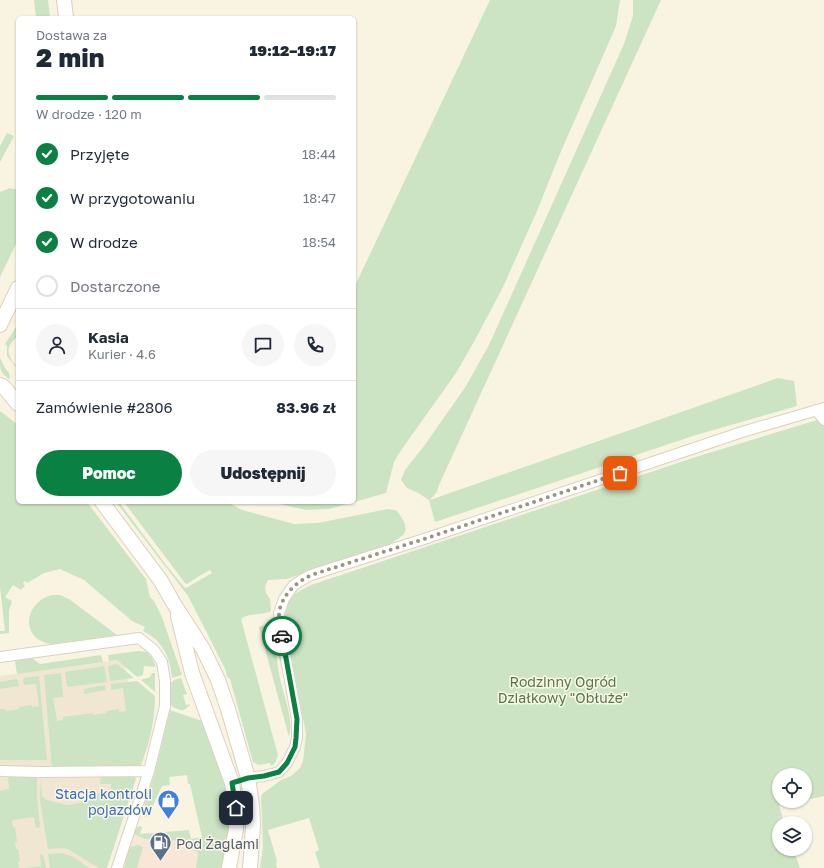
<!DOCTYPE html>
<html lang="pl">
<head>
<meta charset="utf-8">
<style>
	body { margin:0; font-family:"Golos Text",sans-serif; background:#f6f6f7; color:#1f2937; height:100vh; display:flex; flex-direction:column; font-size:15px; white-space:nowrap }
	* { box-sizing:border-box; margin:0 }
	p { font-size:13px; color:#747a83 }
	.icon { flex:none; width:22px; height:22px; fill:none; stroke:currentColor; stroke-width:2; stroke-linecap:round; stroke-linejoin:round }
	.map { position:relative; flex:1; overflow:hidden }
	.details { position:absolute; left:16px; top:16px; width:340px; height:488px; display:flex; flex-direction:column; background:#fff; border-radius:6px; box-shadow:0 1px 3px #0004 }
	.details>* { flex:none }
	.tools { position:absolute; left:772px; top:768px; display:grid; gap:8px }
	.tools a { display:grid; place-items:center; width:40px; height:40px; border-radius:50%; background:#fff; box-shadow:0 1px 3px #0004; font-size:20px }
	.pin { position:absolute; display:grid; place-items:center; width:34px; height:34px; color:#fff; margin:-17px; border-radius:8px; box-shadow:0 2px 6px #0006 }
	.courier { position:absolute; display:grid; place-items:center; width:40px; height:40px; margin:-20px; border:3px solid #0b8043; border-radius:50%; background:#fff; color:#222; box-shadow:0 1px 5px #0007 }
	.summary em { font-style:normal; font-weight:800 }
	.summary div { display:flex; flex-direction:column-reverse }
	.summary { display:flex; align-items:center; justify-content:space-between; height:68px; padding:0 20px }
	h1 { font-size:26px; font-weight:800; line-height:30px }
	.bar { display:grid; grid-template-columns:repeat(4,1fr); gap:6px 4px; align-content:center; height:48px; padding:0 20px }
	.bar i { height:5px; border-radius:3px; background:#e0e1e3 }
	.bar .active { background:#0b8043 }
	.bar p { grid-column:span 4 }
	.line { display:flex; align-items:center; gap:10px; padding:0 20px; border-top:1px solid #e0e1e3 }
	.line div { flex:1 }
	.round { display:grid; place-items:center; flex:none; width:42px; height:42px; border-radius:21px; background:#f6f6f7 }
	ol { padding:0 20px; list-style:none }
	li { display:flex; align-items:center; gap:12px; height:44px }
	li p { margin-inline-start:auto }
	li .icon { padding:4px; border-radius:50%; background:#0b8043; color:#fff; stroke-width:4 }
	li:last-child { color:#747a83 }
	li i { width:22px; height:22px; border:2px solid #e0e1e3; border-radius:50% }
	.cta { display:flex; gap:8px; margin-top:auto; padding:8px 20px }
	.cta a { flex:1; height:46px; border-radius:24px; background:#0b8043; color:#fff; font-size:16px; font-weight:800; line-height:46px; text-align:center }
	.cta a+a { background:#f6f6f7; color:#1f2937 }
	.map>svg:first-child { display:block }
	.residential { fill:#f0e6d2 }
	.commercial { fill:#f8e6d7 }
	.green { fill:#cce4c3 }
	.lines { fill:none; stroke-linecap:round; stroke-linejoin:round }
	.minor-casing { stroke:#dcd1bf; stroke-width:12 }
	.secondary-casing { stroke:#ddd0bb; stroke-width:16 }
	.minor { stroke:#fff; stroke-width:10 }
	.secondary { stroke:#fff; stroke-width:14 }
	.done { stroke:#9f9280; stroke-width:4; stroke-dasharray:0 7.2 }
	.route { stroke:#0b8043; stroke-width:5 }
	.labels { text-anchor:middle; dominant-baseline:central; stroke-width:3; stroke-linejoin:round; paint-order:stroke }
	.park-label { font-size:14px; fill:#507848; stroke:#fdf7e8 }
	.shop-label { font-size:14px; fill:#366cbe; stroke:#fdf7e8; text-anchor:end }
	.service-label { font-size:14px; fill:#4e5e75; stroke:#fdf7e8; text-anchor:start }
</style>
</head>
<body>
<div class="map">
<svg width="824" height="868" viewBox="0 0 824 868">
	<rect width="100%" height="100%" fill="#f9f4e2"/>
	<path class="residential" d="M117,660L125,666L135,714L104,868H0V676Z"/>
	<path class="commercial" d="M134,834L145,839L172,841L174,840L183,843L191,848L198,853L196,867L200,868H124Z"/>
	<path class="green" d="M34,0H48L50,18H36Z
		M490,0H620L616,26L559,156L537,211L503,287L475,340L456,373L402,449L394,462L386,493L329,509L306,510L275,503L274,502H354V288Z
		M633,0H661L439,485L437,492L430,500L778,378L794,381L797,406L696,435L435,522L429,500L418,493L407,488L401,480L405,470L424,446L466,386L489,345L624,44L633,16Z
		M7,133L14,136L0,162V146Z
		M10,188L18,190L17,193L18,196V240L0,277V192Z
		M18,324V336C11,342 5,349 11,359C13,363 17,365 18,370L7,356V346L5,344Z
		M0,358L5,368L9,373L10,378L9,379C0,372 0,370 0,358Z
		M0,411L18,425V502H87L146,579L150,597L154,601L162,617L182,675L172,678C170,657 163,641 143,631L145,627L132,621L84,580L60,569L44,573L27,583L25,581L23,583L25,586L21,590L13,585L5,597L12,601L9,611V633L0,634V631H5L0,587Z
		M824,418V796L805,800V775H779V801H800L779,805L784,823H779V849H793L800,868H320L315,852L319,850L309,818L268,830L277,861L276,864L277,868H260L263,847L261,797L262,794L281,780L291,776L300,768L303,761L306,734L285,624C285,619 285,613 286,608C288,596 301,590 311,585L702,455Z
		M116,502H119L166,565L184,587L186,588L212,573L210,570L201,575L187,584L185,583L124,502H227L242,510L294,524L318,523L388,509L396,510C401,516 410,528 403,535C400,538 395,540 392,543L287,579L268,580L265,587L266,593L270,599L271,611C262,616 249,612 241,619L278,755C276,759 276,765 271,766L270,763L259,765L253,762L230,679L227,677L226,671L206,631L188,596Z
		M52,595H60L69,599L117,635L52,644C19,640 24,602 52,595Z
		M266,625L273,629C275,645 277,662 280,679C284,697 294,718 289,737L259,627Z
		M138,651L147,652L152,658L156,667L144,666L143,675L137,677L117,660L109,661L108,655Z
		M101,655L103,662L17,674L15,661L32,658L40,664Z
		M117,664L134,678L110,681L108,666Z
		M104,666L107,682L67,687L65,672Z
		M61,673L63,697L53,698L57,721L63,720V717L93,713V715L107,713V711L119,709V712L126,711L123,688L111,690V684L137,681L155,696C155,721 149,745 140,768H52L44,675Z
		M152,673H155V692L141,680L150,677Z
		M39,676L47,760H0V709H5L6,711L19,709V707L31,705L32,707L39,706L36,684L24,685L23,681L24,678Z
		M181,678L187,694L183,695L186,705L190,704V705C183,712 182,711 173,707L171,705V683L174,680Z
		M16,679L18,681L19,686L0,689V682Z
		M105,685L106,690L84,694V689Z
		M170,710L202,721C214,752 230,784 230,819C230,835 226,852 223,868H196L198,853L191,848L174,840L172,841L145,839L134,834L137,827L141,826L142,828L140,834L189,830L191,839L202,837L190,784H188L187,775L169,777L170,785L162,786L148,816L145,817L142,815V813L155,772Z
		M8,776H37V798L40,827L36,828L34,817L12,820L13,827H15L17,842H15L16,849H18L20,861L18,862L19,868H0V791L9,789Z
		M41,776L42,796L46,800L67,805L76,804L89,800L90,796L92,794L111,793V784H100L101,776H134L136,779L107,868H99L68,849L63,848L48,849L40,801Z
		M138,845L143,847L137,868H124L129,848L134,846Z
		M62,853L73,857L89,868H50L48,854Z
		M40,854H43L46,868H25L41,866Z"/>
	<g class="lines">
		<defs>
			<path id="minor" d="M816,410L824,420
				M0,657L139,638L154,650L162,662L165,681V706L149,771L117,868
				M0,771L39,772L149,771
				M248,778L264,776L279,772L287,763L295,747L297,738V719L280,627L279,613L284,599L293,586L300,581L311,575L424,539L742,432L824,408"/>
			<path id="secondary" d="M64,0L66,18
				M0,325L18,288
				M0,385L4,387L18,404
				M102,502L161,581L174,604L203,649L218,680L228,709L248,778L252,805L253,825L251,856L250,868
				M178,616L192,673L232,783L236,808V829L229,868"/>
		</defs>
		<use href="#minor" class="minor-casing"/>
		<use href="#secondary" class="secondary-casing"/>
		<use href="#minor" class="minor"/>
		<use href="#secondary" class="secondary"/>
	</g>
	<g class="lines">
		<path class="done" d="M282,636C280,629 279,622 279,614C279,611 280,608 281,605C287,590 298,582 311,575L424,539L620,473"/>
		<path class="route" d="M236,808L232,783L248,778L264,776L279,772L287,763L295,747L296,738L297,719L282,636"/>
	</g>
	<defs>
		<symbol id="shop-pin" viewBox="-11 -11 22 30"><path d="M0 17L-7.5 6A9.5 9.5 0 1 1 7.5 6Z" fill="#3f7fe0" stroke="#fdf7e8"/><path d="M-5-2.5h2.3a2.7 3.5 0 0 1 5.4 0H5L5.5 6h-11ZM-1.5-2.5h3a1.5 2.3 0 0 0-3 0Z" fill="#fff"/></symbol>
		<symbol id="fuel-pin" viewBox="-11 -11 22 30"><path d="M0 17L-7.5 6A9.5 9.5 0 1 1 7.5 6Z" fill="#5c6f8a" stroke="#fdf7e8"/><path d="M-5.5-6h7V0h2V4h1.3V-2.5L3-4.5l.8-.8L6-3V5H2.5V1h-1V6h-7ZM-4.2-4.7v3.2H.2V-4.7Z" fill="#fff"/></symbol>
	</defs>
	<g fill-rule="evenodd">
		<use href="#shop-pin" x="156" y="788" width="25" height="34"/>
		<use href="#fuel-pin" x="148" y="830" width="25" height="34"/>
	</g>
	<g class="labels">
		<g class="park-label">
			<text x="563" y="681">Rodzinny Ogród<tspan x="563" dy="16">Działkowy "Obłuże"</tspan></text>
		</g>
		<g class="shop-label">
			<text x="152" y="793">Stacja kontroli<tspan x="152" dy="16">pojazdów</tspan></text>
		</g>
		<g class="service-label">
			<text x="176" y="843">Pod Żaglami</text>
		</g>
	</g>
</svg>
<div class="tools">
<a><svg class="icon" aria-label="locate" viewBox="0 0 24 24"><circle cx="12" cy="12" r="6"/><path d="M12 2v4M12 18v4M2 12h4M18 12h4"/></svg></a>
<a><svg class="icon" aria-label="layers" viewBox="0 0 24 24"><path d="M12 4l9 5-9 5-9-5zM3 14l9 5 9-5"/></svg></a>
</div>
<div class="pin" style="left:620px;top:473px;background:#ea580c"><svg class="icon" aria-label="bag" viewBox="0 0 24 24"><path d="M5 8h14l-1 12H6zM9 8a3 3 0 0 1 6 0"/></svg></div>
<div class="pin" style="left:236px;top:808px;background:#1f2937"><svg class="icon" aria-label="home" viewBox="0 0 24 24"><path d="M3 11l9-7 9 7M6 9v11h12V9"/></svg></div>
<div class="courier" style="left:282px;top:636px"><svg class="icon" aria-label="car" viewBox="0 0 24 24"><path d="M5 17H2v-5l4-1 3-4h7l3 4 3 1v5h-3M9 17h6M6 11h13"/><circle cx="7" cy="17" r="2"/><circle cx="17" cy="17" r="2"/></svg></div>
<section class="details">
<div class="summary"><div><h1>2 min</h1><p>Dostawa za</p></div><em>19:12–19:17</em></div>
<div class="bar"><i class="active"></i><i class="active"></i><i class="active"></i><i></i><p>W drodze · 120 m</p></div>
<ol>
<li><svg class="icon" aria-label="check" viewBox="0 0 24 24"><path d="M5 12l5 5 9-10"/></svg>Przyjęte<p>18:44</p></li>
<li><svg class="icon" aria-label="check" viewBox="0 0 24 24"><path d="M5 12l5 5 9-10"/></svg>W przygotowaniu<p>18:47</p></li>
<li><svg class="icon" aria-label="check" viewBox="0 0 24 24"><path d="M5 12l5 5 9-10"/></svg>W drodze<p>18:54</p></li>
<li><i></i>Dostarczone</li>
</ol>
<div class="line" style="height:72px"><a class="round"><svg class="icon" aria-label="person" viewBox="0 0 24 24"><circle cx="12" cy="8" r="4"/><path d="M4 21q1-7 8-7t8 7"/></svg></a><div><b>Kasia</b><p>Kurier · 4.6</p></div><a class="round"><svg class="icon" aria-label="chat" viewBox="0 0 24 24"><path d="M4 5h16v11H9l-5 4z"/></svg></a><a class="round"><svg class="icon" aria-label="phone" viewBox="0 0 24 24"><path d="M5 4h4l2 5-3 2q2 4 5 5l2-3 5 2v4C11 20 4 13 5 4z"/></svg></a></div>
<div class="line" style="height:52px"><div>Zamówienie #2806</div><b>83.96 zł</b></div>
<div class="cta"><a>Pomoc</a><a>Udostępnij</a></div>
</section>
</div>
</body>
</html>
